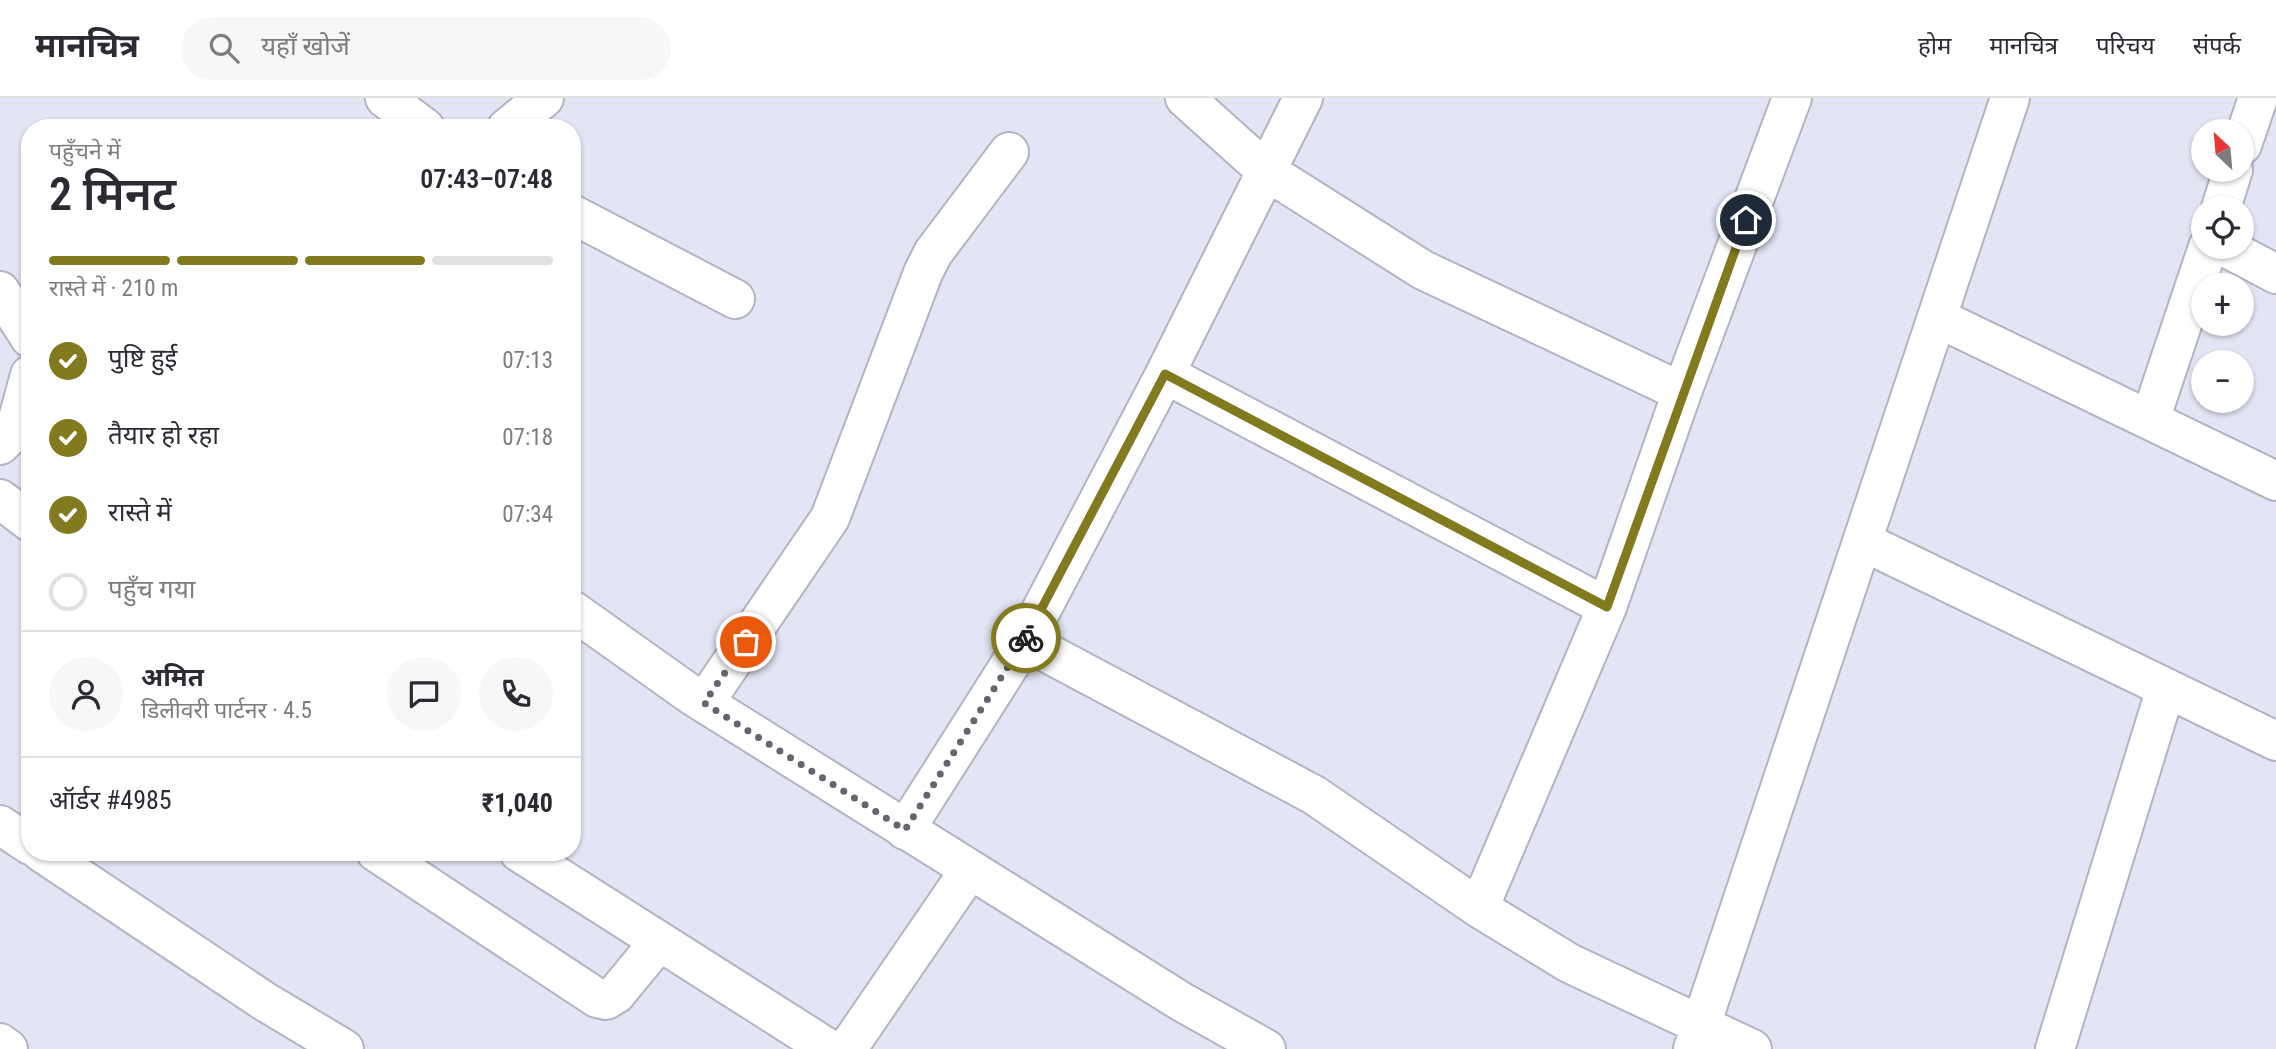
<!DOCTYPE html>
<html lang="hi">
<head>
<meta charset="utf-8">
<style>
	body { margin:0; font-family:"Roboto Condensed","Noto Sans Devanagari",sans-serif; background:#f7f7f7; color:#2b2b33; height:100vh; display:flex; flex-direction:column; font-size:26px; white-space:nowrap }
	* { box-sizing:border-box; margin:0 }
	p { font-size:23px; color:#7c7c81 }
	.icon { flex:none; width:38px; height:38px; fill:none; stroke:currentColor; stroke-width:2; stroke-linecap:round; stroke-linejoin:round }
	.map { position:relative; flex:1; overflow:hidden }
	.details { position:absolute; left:21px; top:21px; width:560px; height:742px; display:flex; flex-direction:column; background:#fff; border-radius:28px; box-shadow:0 2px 5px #0004 }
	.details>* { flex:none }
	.needle { width:46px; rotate:334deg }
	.tools { position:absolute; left:2191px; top:21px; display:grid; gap:14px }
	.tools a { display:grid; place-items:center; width:63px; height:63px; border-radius:50%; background:#fff; box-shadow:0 2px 5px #0004; font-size:35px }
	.pin { position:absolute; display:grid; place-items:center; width:60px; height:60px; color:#fff; margin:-30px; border:4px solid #fff; border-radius:50%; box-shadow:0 2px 7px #0007 }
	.courier { position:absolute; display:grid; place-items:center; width:70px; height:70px; margin:-35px; border:5px solid #827a1f; border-radius:50%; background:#fff; color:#222; box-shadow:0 2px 9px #0007 }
	.overview em { font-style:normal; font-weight:600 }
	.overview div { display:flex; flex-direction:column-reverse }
	.overview { display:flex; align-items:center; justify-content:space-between; height:119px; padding:0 28px }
	h1 { font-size:46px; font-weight:600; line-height:52px }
	.bar { display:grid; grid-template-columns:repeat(4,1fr); gap:10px 7px; align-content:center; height:84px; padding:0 28px }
	.bar i { height:9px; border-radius:5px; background:#e1e1e2 }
	.bar .on { background:#827a1f }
	.bar p { grid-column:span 4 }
	.line { display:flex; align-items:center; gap:18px; padding:0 28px; border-top:2px solid #e1e1e2 }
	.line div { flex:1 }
	.round { display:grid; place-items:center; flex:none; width:74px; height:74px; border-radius:37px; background:#f7f7f7 }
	ol { padding:0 28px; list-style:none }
	li { display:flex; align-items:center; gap:21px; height:77px }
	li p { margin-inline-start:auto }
	li .icon { padding:7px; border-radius:50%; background:#827a1f; color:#fff; stroke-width:4 }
	li:last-child { color:#7c7c81 }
	li i { width:38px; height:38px; border:4px solid #e1e1e2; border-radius:50% }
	header { display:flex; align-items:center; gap:42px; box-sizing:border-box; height:98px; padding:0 35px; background:#fff; border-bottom:2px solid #e1e1e2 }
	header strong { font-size:33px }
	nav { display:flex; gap:38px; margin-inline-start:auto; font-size:24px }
	.search { width:490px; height:63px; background:#f7f7f7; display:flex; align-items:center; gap:18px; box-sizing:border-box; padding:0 24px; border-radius:38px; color:#7c7c81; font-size:26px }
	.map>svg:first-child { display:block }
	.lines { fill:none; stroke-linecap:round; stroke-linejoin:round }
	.minor-casing { stroke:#b3b4c3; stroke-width:42 }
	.minor { stroke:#fff; stroke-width:38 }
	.done { stroke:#64656e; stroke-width:7; stroke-dasharray:0 12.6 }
	.route { stroke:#827a1f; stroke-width:9 }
</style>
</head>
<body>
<header>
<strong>मानचित्र</strong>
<div class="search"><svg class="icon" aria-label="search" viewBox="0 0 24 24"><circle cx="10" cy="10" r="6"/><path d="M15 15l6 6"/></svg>यहाँ खोजें</div>
<nav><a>होम</a><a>मानचित्र</a><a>परिचय</a><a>संपर्क</a></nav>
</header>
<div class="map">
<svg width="2276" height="951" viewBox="0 0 2276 951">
	<rect width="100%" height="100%" fill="#e3e4f4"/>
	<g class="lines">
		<defs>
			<path id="minor" d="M385,0L425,30
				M1185,0L1265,72L1423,172L1682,294
				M507,30L544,0
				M2242,47L2258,0
				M2221,110L2233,72
				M572,116L735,201
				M2225,149L2276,176
				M0,193L30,240
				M1938,220L2276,383
				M1165,276L1607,509
				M2150,322L2208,149
				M0,347L15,332L30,277
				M0,401L30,424
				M1864,444L2276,643
				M572,512L693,598L1182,904L1266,951
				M1025,543L1314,697L1479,810L1569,865L1752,951
				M704,605L830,420L923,175L933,155L1009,54
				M0,727L30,747
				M905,732L1025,543L1165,276L1303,0
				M41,754L264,903L344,951
				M376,754L597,900L606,902L616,896L658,845
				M519,754L829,951
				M1479,810L1607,509L1682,294L1792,0
				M0,945L8,951
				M847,951L969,773
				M1693,951L2010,0
				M2055,951L2166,590"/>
		</defs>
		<use href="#minor" class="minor-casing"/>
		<use href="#minor" class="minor"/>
	</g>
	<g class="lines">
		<path class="done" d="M746,544L704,605L905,732L1026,540"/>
		<path class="route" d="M1026,540L1165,276L1607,509L1746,122"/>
	</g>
</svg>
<div class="tools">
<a><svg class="needle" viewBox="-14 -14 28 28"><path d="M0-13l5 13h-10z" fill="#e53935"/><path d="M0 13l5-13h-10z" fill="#7c7c81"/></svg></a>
<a><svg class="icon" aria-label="locate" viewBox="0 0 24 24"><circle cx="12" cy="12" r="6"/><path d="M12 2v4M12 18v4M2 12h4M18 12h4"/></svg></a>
<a>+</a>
<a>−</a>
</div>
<div class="pin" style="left:746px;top:544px;background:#ea580c"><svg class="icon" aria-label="bag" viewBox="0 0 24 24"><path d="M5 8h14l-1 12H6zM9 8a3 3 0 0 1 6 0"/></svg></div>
<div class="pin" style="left:1746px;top:122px;background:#1f2937"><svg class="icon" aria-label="home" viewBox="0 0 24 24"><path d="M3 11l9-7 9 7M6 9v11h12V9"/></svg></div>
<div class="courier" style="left:1026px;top:540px"><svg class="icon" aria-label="bike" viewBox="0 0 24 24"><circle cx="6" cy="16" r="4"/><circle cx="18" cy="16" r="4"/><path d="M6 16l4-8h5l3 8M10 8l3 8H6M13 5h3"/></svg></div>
<section class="details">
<div class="overview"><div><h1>2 मिनट</h1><p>पहुँचने में</p></div><em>07:43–07:48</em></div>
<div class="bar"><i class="on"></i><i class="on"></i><i class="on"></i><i></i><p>रास्ते में · 210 m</p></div>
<ol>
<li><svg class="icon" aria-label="check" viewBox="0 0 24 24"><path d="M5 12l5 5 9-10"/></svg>पुष्टि हुई<p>07:13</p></li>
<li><svg class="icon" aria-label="check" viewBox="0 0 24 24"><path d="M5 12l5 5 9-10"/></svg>तैयार हो रहा<p>07:18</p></li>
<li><svg class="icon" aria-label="check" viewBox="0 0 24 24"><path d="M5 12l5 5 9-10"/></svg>रास्ते में<p>07:34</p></li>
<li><i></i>पहुँच गया</li>
</ol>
<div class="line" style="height:126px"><a class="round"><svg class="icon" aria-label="person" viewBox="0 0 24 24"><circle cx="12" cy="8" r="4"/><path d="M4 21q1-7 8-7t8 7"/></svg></a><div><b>अमित</b><p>डिलीवरी पार्टनर · 4.5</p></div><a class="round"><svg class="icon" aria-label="chat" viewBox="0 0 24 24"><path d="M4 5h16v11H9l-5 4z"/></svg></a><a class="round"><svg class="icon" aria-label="phone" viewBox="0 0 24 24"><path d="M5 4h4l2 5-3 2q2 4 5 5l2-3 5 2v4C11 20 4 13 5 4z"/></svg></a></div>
<div class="line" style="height:91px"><div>ऑर्डर #4985</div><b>₹1,040</b></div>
</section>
</div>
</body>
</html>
